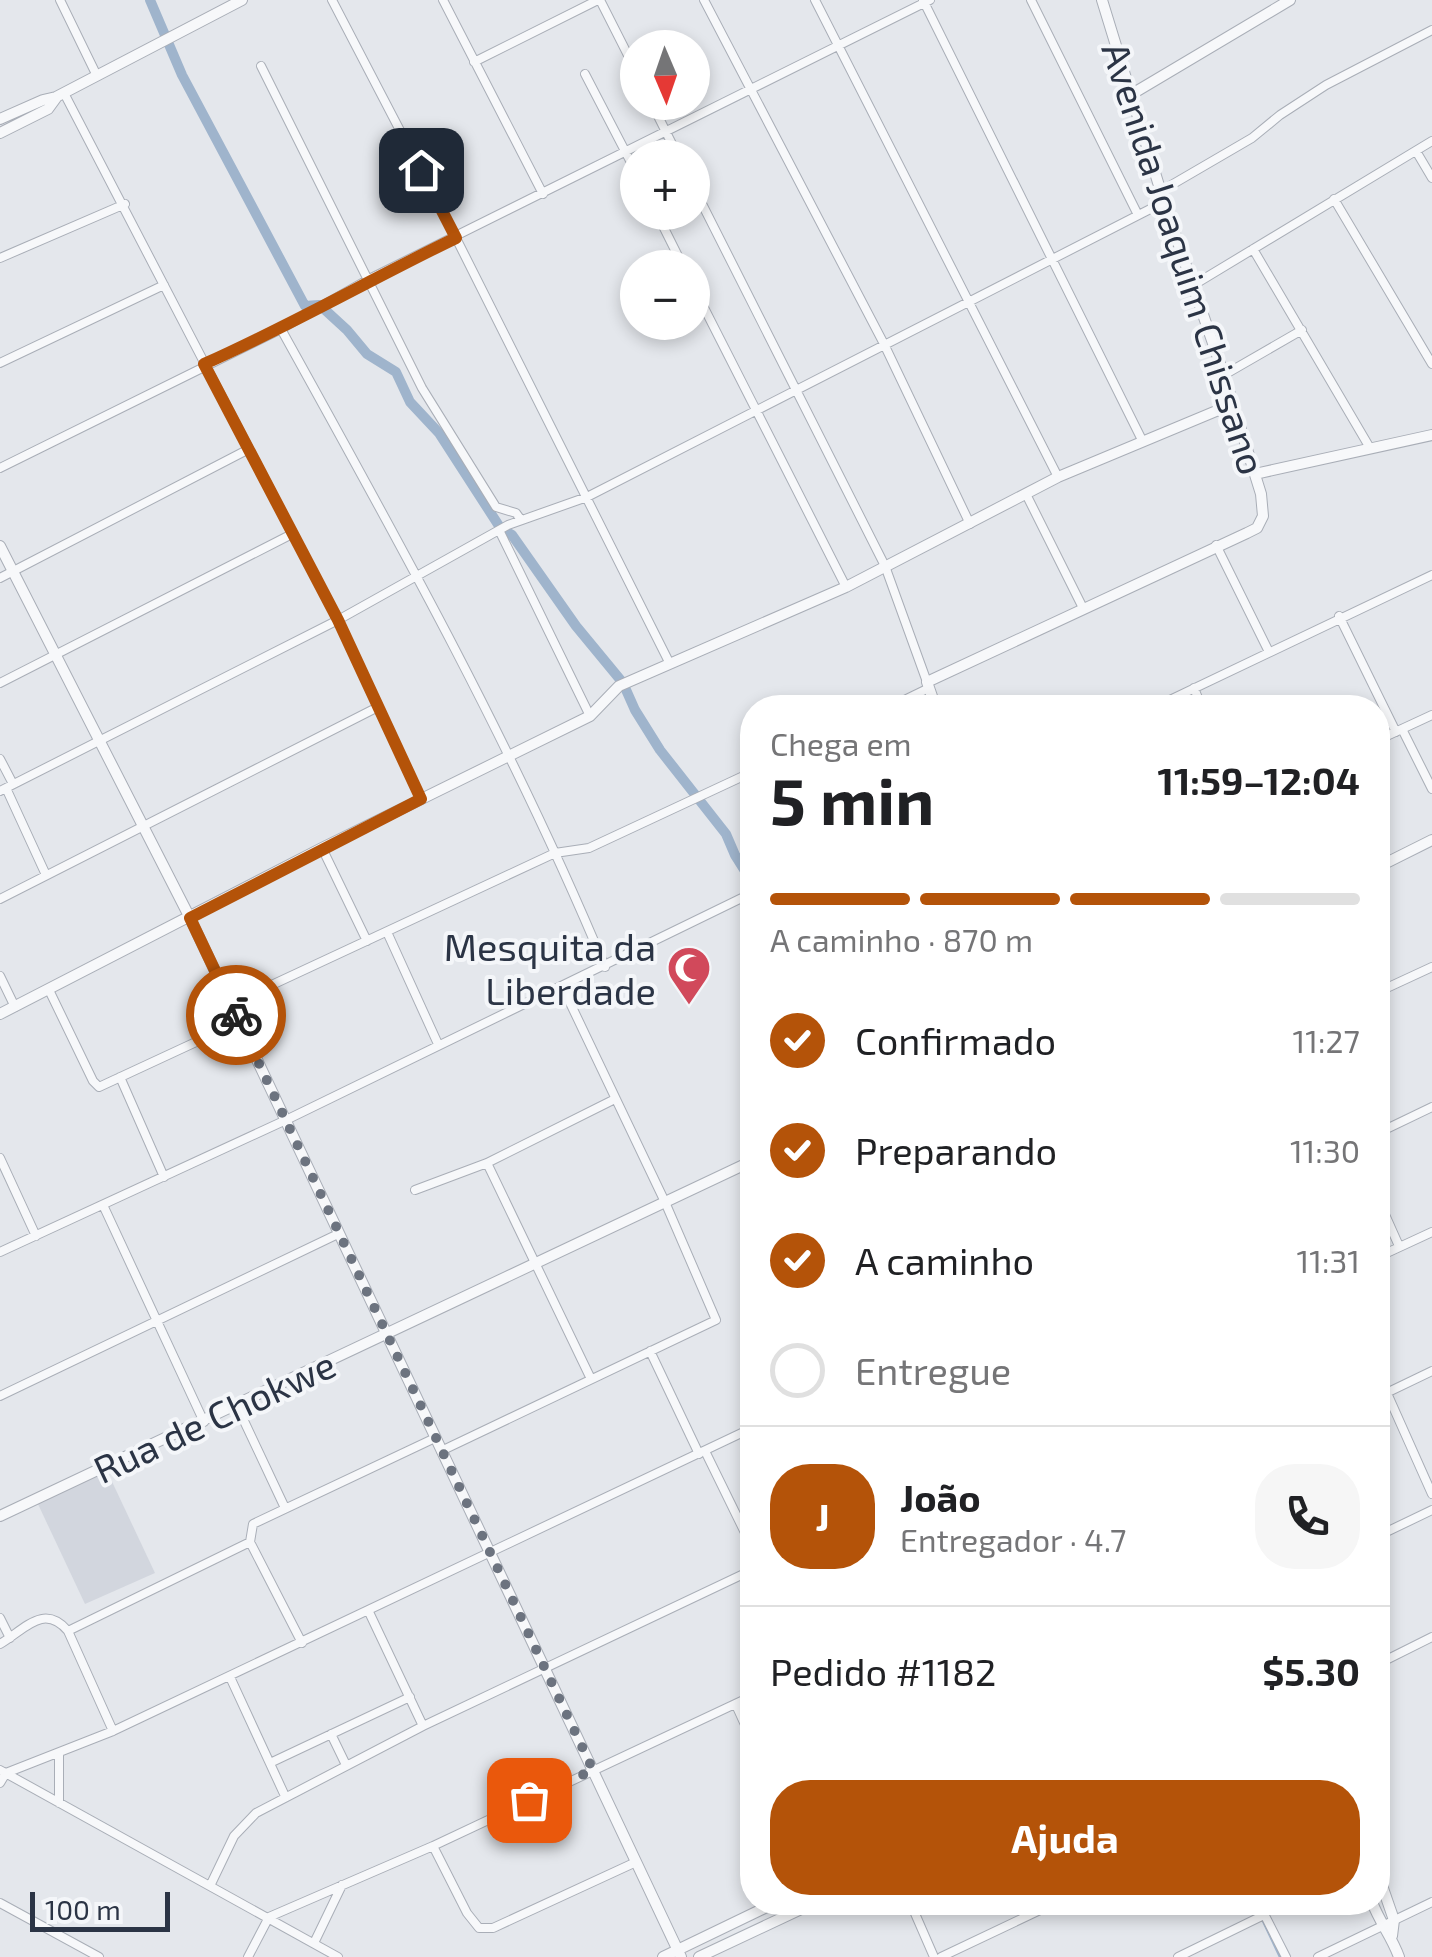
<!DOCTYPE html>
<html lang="pt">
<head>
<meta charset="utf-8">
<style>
	body { margin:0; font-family:"Exo 2",sans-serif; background:#f6f6f6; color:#202124; height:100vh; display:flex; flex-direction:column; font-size:38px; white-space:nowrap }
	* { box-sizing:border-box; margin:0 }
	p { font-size:32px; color:#757577 }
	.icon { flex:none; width:55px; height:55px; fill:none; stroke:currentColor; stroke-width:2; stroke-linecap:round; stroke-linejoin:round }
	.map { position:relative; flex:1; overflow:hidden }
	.panel { position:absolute; left:740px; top:695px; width:650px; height:1220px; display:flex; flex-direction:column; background:#fff; border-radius:40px; box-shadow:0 5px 15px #0003 }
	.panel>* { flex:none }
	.needle { width:65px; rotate:178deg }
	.buttons { position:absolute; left:620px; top:30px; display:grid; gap:20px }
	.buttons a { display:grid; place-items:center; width:90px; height:90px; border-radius:50%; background:#fff; box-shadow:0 5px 15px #0003; font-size:50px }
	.scale { position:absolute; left:30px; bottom:25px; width:140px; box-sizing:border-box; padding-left:10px; border:5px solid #2b3445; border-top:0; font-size:28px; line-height:35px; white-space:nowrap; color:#2b3445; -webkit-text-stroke:8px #f4f6f9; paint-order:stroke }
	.pin { position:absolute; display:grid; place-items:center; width:85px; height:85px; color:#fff; margin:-42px; border-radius:20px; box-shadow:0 5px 15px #0006 }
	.courier { position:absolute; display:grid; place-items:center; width:100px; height:100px; margin:-50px; border:8px solid #b45309; border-radius:50%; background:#fff; color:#222; box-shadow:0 2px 12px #0007 }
	.head em { font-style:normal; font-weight:700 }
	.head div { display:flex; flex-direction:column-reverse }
	.head { display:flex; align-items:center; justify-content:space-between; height:170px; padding:0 30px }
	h1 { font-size:65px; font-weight:700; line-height:75px }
	.bar { display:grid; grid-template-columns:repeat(4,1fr); gap:15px 10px; align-content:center; height:120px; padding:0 30px }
	.bar i { height:12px; border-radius:8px; background:#e0e0e0 }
	.bar .current { background:#b45309 }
	.bar p { grid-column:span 4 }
	.line { display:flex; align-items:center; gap:25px; padding:0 30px; border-top:2px solid #e0e0e0 }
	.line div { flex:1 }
	.round { display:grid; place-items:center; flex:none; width:105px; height:105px; border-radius:40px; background:#f6f6f6 }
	ol { padding:0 30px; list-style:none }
	li { display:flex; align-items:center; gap:30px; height:110px }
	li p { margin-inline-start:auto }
	li .icon { padding:10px; border-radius:50%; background:#b45309; color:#fff; stroke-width:4 }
	li:last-child { color:#757577 }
	li i { width:55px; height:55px; border:5px solid #e0e0e0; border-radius:50% }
	.primary-button { display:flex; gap:20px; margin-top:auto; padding:20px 30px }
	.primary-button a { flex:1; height:115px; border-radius:40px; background:#b45309; color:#fff; font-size:40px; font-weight:700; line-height:115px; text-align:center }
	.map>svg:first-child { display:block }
	.built { fill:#d2d6de }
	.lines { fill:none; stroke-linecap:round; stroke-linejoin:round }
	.stream { stroke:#9fb4cc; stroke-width:2.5 }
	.canal { stroke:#9fb4cc; stroke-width:10 }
	.minor-casing { stroke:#a9aeb7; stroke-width:10 }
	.tertiary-casing { stroke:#a9aeb7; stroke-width:12 }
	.minor { stroke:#f7f8fa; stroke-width:8 }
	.tertiary { stroke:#f7f8fa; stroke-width:10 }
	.done { stroke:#6c737f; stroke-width:10; stroke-dasharray:0 18 }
	.route { stroke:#b45309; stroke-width:12 }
	.labels { text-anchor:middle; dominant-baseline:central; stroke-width:8; stroke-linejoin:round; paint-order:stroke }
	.street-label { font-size:38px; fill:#2b3445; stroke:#f4f6f9 }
	.poi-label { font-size:38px; fill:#2b3445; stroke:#f4f6f9; text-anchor:end }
</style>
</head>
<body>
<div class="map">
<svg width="1432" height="1957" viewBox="0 0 1432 1957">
	<rect width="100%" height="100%" fill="#e4e7ec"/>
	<path class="built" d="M107,1471L155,1573L85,1604L37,1502Z"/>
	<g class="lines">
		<path class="stream" d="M1254,1902L1280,1957"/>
		<path class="canal" d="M150,0L182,75L305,306L319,305
			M323,308L347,330L367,354L396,372L410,402L439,433L501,529L512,535L576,626L623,683L635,710L660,750L726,834L735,855L752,882"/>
		<defs>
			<path id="minor" d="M60,0L97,76
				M332,0L456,238L669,662
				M443,0L543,194
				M600,0L638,75
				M704,0L884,344L970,524
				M815,0L1058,477
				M923,0L1143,442
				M1031,0L1138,215
				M474,62L598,0
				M261,66L422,388L496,507L516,513L521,520
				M585,74L638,176
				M64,93L338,620L421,799
				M651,102L679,158
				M1416,151L1432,178
				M692,184L885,566L927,682
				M1161,191L1252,138L1280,115L1326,85L1432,30
				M1334,199L1432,364
				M656,212L684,268
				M1253,249L1370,448
				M0,258L125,204
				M692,284L846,587
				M1192,286L1432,141
				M281,329C397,538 513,746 605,967
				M0,363L164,285
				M1224,375L1302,330
				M0,468L281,329L369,279L930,0
				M1026,494L1083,608
				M499,530L590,716
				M1216,545L1269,652
				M0,578L247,450
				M1339,616L1396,732
				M0,683L292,534
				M1194,688L1202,708
				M888,708L929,688
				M1153,708L1432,575
				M1402,729L1432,789
				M1378,740L1432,715
				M0,759L13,784
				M6,788L46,875
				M0,791L338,620L508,525L587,497L1164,202
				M322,848L367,941
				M0,899L376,708
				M387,932L438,1044
				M0,976L15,1007
				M49,990L93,1081L99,1087L239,1022
				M1378,992L1432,967
				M231,1004L555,853L589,848L752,772
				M120,1077L164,1177
				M1378,1133L1432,1107
				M0,1158L36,1236
				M487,1163L591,1379
				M415,1190L487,1163L615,1099
				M1378,1199L1399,1246
				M103,1205L204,1422
				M0,1252L286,1120L752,893
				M1378,1257L1432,1232
				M650,1351L699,1454
				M1378,1373L1432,1494
				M0,1396L338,1234
				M1378,1397L1432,1371
				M237,1406L285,1508
				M441,1451L716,1320L665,1202L562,986
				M705,1451L752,1547
				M1378,1536L1432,1510
				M368,1610L423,1726
				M0,1618L10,1638
				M68,1631L250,1542
				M302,1643L250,1542L253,1524L435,1438
				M0,1644C25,1629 44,1603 68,1631L113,1731
				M1378,1664L1432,1637
				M230,1677L285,1796
				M736,1705L752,1740
				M331,1734L346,1765
				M59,1753V1803
				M270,1763L410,1697
				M0,1770L338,1957
				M0,1783L6,1773L113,1731L752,1428
				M433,1846L467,1913L479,1928H493L636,1862
				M210,1886L234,1836L256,1813L423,1726L752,1570
				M910,1902L934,1957
				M1258,1902L1286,1957
				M0,1903L99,1957
				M314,1943L342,1885
				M248,1957L269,1917L433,1846L752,1696
				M941,1957L1057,1902
				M1178,1957L1264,1915
				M1318,1957L1432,1902"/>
			<path id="tertiary" d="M1132,94L1290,0
				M0,119L43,100L56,97L242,0
				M0,133L48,109L56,98
				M1255,474L1432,435
				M0,546L190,918L681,1957
				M936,708L927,682L1247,533L1257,528L1263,516L1261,494L1224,375L1164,202L1102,0
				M1378,867L1432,840
				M0,1014L322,848L590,716L619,686L846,587L1058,477L1233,404
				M0,1516L752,1161
				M1378,1874L1394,1920L1392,1936
				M1372,1902C1380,1923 1392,1937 1399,1957
				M663,1957L777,1902
				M699,1957L816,1902"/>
		</defs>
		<use href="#minor" class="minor-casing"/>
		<use href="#tertiary" class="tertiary-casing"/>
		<use href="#minor" class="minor"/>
		<use href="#tertiary" class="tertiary"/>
	</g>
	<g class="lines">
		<path class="done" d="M236,1015L593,1770L529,1800"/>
		<path class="route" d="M236,1015L190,918L421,799L338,620L204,364C290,326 371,279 456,238L421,170"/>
	</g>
	<defs>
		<symbol id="mosque-pin" viewBox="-11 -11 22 30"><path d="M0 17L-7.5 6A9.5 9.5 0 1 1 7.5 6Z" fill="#d1495b" stroke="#f4f6f9"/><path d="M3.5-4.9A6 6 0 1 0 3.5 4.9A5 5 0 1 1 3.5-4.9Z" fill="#fff"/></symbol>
	</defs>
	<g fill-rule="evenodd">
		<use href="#mosque-pin" x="664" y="943" width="50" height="68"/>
	</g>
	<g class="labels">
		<g class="street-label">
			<text transform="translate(1185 258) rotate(72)">Avenida Joaquim Chissano</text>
			<text transform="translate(214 1416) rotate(-25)">Rua de Chokwe</text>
		</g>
		<g class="poi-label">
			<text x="656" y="946">Mesquita da<tspan x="656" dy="44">Liberdade</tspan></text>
		</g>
	</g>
</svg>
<div class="buttons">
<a><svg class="needle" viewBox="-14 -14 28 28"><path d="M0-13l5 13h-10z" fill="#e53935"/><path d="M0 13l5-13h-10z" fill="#757577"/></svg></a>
<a>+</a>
<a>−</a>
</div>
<div class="scale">100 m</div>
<div class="pin" style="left:529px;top:1800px;background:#ea580c"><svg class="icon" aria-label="bag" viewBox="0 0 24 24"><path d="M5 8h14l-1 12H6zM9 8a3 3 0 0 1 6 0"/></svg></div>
<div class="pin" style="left:421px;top:170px;background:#1f2937"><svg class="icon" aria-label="home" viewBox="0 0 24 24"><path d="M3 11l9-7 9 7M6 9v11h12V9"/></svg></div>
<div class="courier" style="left:236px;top:1015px"><svg class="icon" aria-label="bike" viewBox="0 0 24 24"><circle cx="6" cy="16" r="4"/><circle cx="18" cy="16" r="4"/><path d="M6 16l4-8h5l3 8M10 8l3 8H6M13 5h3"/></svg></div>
<section class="panel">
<div class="head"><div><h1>5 min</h1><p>Chega em</p></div><em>11:59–12:04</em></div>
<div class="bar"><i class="current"></i><i class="current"></i><i class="current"></i><i></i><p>A caminho · 870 m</p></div>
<ol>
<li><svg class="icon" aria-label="check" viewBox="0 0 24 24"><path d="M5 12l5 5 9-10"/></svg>Confirmado<p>11:27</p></li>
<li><svg class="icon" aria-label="check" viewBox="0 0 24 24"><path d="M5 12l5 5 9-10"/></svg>Preparando<p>11:30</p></li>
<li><svg class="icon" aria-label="check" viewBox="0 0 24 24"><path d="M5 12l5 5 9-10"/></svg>A caminho<p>11:31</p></li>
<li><i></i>Entregue</li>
</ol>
<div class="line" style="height:180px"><b class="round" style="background:#b45309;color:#fff">J</b><div><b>João</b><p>Entregador · 4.7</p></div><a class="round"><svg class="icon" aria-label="phone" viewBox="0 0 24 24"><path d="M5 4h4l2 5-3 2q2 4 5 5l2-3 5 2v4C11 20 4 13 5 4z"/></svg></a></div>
<div class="line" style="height:130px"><div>Pedido #1182</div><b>$5.30</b></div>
<div class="primary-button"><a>Ajuda</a></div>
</section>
</div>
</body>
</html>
